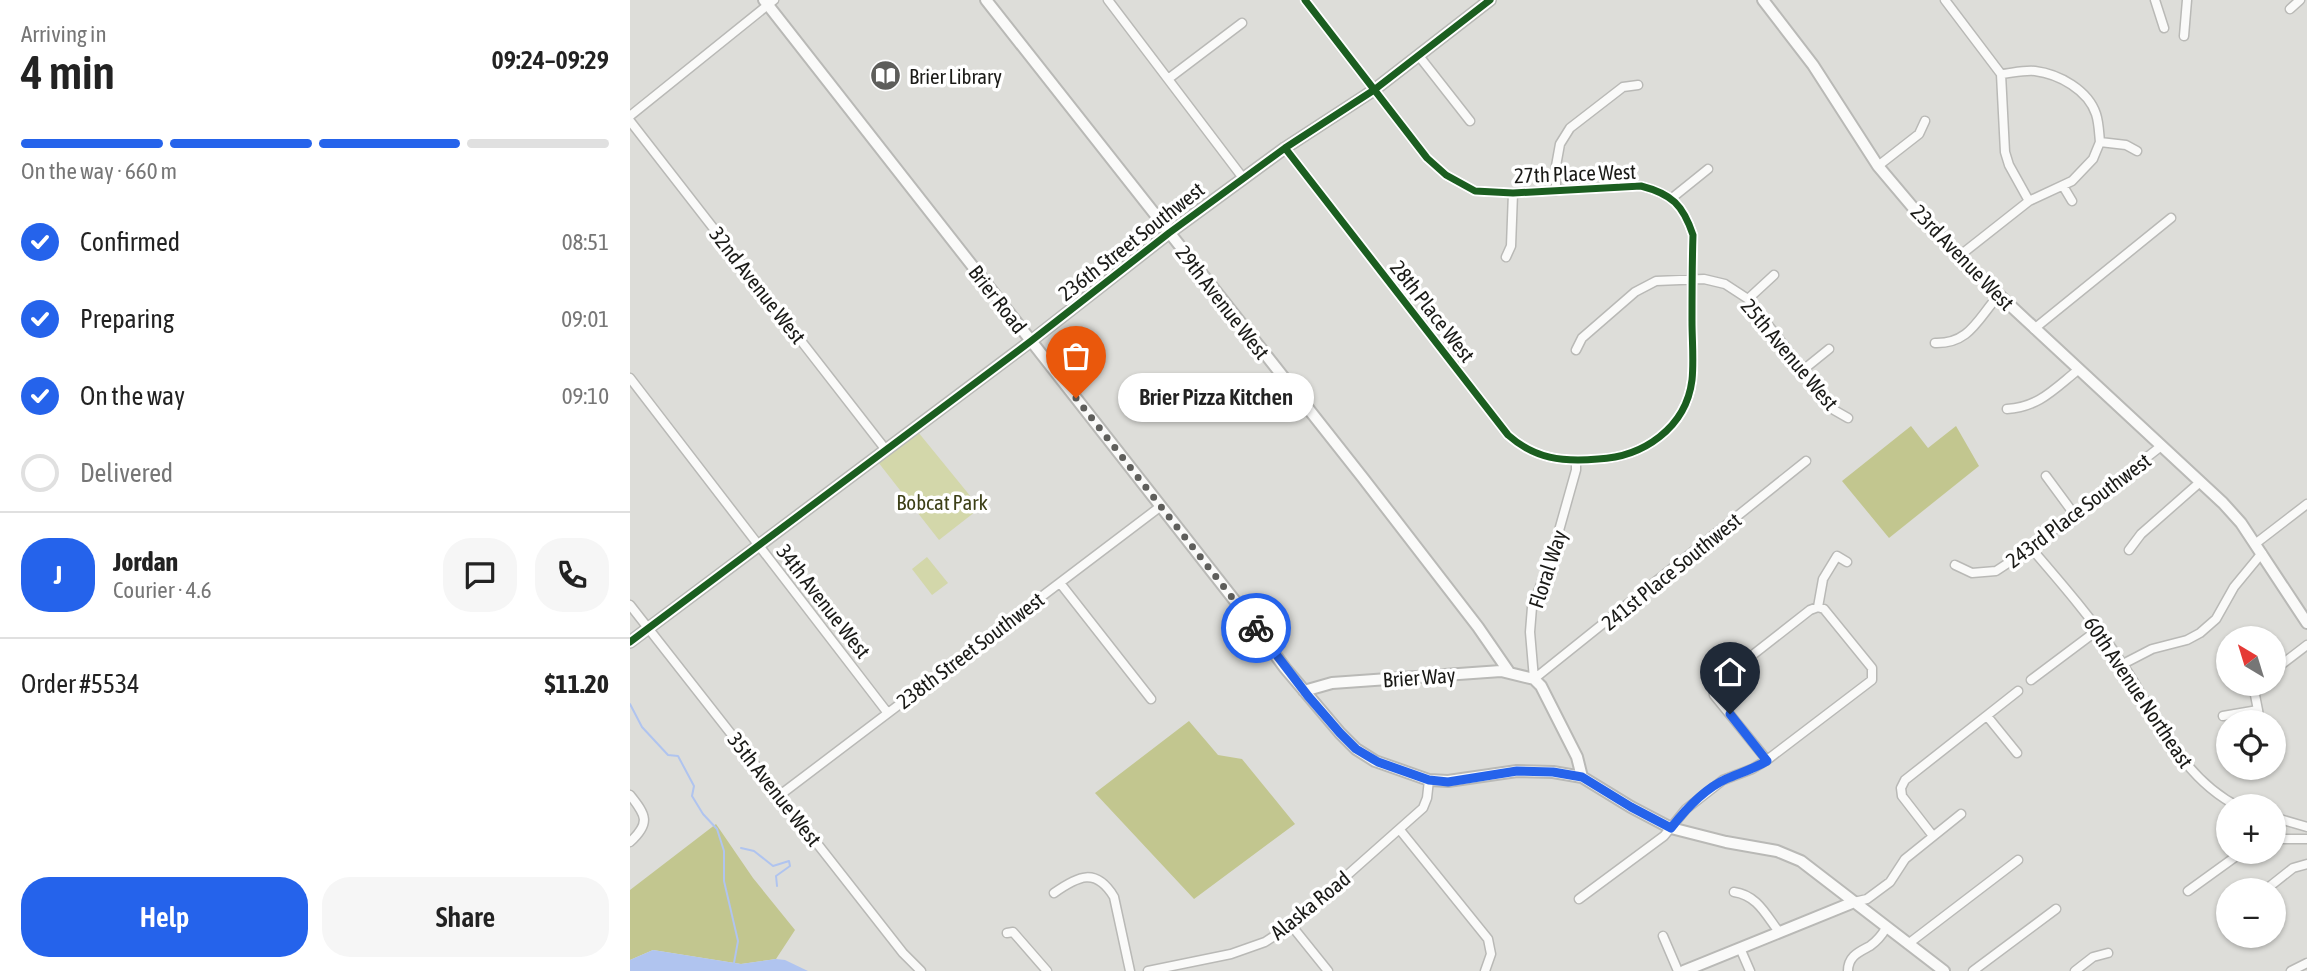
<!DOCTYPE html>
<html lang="en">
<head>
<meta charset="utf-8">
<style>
	body { margin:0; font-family:"Asap Condensed",sans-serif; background:#f6f6f6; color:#222; height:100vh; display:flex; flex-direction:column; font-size:26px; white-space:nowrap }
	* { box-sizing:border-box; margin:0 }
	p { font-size:23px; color:#767676 }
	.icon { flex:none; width:38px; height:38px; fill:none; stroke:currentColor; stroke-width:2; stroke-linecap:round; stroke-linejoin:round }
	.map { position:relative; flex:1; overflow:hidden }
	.details { display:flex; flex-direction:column; background:#fff; width:630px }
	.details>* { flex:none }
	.needle { width:46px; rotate:322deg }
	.fabs { position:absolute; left:1586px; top:626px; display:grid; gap:14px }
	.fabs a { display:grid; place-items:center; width:70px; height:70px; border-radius:50%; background:#fff; box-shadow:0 2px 5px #0004; font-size:35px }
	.pin { position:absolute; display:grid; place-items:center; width:60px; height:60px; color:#fff; margin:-72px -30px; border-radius:50% 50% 50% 0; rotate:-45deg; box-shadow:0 0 7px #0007 }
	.pin .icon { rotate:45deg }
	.courier { position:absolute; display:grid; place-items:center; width:70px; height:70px; margin:-35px; border:5px solid #2563eb; border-radius:50%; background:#fff; color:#222; box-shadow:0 2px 9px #0007 }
	.bubble { position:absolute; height:49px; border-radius:24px; background:#fff; box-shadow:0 2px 5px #0004; font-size:23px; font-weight:600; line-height:49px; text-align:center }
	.headline em { font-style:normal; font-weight:600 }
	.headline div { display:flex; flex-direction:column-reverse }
	.headline { display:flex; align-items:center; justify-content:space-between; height:119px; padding:0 21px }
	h1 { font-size:46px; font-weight:600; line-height:52px }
	.bar { display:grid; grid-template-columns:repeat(4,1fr); gap:10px 7px; align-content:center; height:84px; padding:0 21px }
	.bar i { height:9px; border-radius:5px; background:#e0e0e0 }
	.bar .selected { background:#2563eb }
	.bar p { grid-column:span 4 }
	.line { display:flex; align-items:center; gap:18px; padding:0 21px; border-top:2px solid #e0e0e0 }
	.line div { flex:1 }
	.round { display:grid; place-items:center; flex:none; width:74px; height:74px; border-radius:28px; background:#f6f6f6 }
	ol { padding:0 21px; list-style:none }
	li { display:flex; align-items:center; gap:21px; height:77px }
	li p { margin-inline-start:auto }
	li .icon { padding:7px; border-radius:50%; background:#2563eb; color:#fff; stroke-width:4 }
	li:last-child { color:#767676 }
	li i { width:38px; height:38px; border:4px solid #e0e0e0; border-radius:50% }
	.primary-button { display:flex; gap:14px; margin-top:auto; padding:14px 21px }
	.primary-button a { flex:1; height:80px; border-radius:28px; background:#2563eb; color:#fff; font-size:28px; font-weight:600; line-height:80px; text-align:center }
	.primary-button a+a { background:#f6f6f6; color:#222 }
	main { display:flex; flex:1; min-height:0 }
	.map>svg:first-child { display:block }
	.green { fill:#d3d7aa }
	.forest { fill:#c2c68f }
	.water { fill:#b0c4ef }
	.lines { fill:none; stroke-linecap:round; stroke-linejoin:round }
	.stream { stroke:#b0c4ef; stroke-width:2 }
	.street-casing { stroke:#b9b9b6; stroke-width:11 }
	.secondary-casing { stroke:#b9b9b6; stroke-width:14 }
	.street { stroke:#fafaf9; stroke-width:8 }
	.secondary { stroke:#fafaf9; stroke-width:10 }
	.cycleway-casing { stroke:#fff; stroke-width:11 }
	.cycleway { stroke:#1b5e20; stroke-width:7 }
	.done { stroke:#5e5e5b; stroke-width:7; stroke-dasharray:0 12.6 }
	.route { stroke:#2563eb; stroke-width:9 }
	.labels { text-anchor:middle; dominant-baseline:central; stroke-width:7; stroke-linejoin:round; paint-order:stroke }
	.poi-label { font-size:21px; fill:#1a1a17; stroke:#fff; text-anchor:start }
	.street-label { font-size:21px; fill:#1a1a17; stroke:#fff }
	.park-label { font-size:21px; fill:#3d4017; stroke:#fff }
</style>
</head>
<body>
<main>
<section class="details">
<div class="headline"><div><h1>4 min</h1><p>Arriving in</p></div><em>09:24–09:29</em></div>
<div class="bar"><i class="selected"></i><i class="selected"></i><i class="selected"></i><i></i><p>On the way · 660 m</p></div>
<ol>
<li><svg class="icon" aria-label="check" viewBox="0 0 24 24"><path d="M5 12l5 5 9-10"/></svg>Confirmed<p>08:51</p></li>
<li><svg class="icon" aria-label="check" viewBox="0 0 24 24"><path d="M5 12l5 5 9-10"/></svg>Preparing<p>09:01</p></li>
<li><svg class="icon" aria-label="check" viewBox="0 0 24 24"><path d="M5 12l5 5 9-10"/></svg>On the way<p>09:10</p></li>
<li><i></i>Delivered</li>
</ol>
<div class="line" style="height:126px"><b class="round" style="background:#2563eb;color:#fff">J</b><div><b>Jordan</b><p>Courier · 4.6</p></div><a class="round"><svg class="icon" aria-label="chat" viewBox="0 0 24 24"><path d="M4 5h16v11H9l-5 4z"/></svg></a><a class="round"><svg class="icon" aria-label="phone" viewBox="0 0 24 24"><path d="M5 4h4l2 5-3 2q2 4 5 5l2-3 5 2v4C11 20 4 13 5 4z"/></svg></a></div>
<div class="line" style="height:91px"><div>Order #5534</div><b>$11.20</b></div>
<div class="primary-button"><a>Help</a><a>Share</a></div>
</section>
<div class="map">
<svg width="1677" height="971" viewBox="0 0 1677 971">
	<rect width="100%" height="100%" fill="#ddddd9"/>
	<path class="green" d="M288,432L350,508L309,540L248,462Z
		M297,557L318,583L302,595L282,569Z"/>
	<path class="forest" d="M1281,426L1298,448L1326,426L1349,466L1259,538L1212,481Z
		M559,721L588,755L612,759L665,824L564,899L465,793Z
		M86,824L123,878L165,930L146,959L111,964L23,950L0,960V890Z"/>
	<path class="water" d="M23,950L111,964L146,959L155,960L178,971H0V960Z"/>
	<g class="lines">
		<path class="stream" d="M0,704L12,727L38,755L48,756L64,786L62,796L73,814L87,829L94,851V881L108,941L104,963
			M111,848L124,851L143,866L159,861L160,866L146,876L147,886"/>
		<defs>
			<path id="street" d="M478,0L613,178
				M1315,0L1371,74L1375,152L1379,165L1399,201
				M1525,0L1534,28
				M1660,9L1670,0
				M1554,36L1557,0
				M789,56L840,121
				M1371,74C1382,73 1394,70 1405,71C1429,74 1458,90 1466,114C1469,123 1469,133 1470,142
				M538,79L612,23
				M0,116L144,0
				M0,121L256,450
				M655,148L878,435C905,459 932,462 968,459C1013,457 1056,428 1062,380C1064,361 1062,340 1062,321C1062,292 1062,264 1063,235C1053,205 1042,194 1011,186L883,193L845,191L816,175L797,158L675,0
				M1248,166L1289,134L1295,121
				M1433,186L1442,201
				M926,191V166L930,144L940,128L993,87L1008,85
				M1042,198L1078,169
				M876,257L881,246L883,193
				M1328,257L1399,201L1442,181L1463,159L1470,142L1496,145L1507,151
				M1118,299L1144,275
				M1404,329L1541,218
				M1305,343C1340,344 1348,318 1369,295
				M946,350L952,338L1005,292L1026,281L1074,279L1095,284L1118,299L1204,410L1218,418
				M421,367L436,359H441L448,367L447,371L441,373L433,382
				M1173,370L1199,349
				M0,378L257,712
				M1377,409C1409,407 1424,389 1448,370
				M1416,476L1444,514
				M1625,544L1677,504
				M1401,548C1432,584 1463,620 1490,660C1526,713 1549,777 1609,807
				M1499,550L1511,534L1569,483
				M1325,565L1342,573L1366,571L1401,548L1530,447
				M430,583L521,699
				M0,605L273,953L291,971
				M1188,607L1193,579L1207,556L1217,562
				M1493,664L1522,649L1557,640L1570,633L1586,619L1604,587L1632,553
				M1643,671L1677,645
				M904,679L1176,461
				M904,679L900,632L902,607L921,559L946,470V460
				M1401,680L1469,629
				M1628,710L1630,723
				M1357,716L1387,753
				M1593,716L1628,710L1625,695L1629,684
				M1137,760L1084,695L1083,686L1180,610L1188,607
				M0,795C16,815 21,823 0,842
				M150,795L531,506
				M1643,817L1677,827
				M770,830L858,939L861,954L855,971
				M1303,836L1272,796L1271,788L1275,780L1388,691
				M1643,839H1677
				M1558,891L1612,852
				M1634,891L1663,868L1677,864
				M1104,892C1127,895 1136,915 1149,932
				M424,893C448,876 466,867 484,897L500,971
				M949,899L1034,836L1056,809L1093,780L1122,769L1137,760L1242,680V668L1194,609L1188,607
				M1224,902L1237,899L1260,882L1275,859L1331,814
				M661,925L698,971
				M377,933L383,932L417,971
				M1033,936L1048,971
				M1278,944L1388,860
				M1110,948L1120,971
				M518,971L601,954L635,942L661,925L793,808L797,798L799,780
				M1218,971C1218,956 1229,952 1240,946C1247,941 1252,935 1256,928
				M1343,971L1426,909
				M1445,971L1463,957L1478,953
				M1661,971L1677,963"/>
			<path id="secondary" d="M134,0L616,615L655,668L710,733L726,749L745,761L799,780L818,781L887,771L923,772L952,777L1001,807L1041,828L1096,842L1147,851L1171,861L1314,971
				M356,0L733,478L848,627L879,672
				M1133,0L1183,65L1248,166L1291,217L1369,295L1593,503L1611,523L1677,623
				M0,642L401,341L539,233L655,148L744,90L860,0
				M674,691L702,683L871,671L904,679L911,686L947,757L952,777
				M1054,971L1224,902"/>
		</defs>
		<use href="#street" class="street-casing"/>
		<use href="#secondary" class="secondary-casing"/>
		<use href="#street" class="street"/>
		<use href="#secondary" class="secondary"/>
		<defs>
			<path id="cycleway" d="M655,148L878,435C905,459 932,462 968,459C1013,457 1056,428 1062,380C1064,361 1062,340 1062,321C1062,292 1062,264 1063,235C1053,205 1042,194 1011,186L883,193L845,191L816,175L797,158L675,0
				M0,642L401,341L539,233L655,148L744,90L860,0"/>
		</defs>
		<use href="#cycleway" class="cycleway-casing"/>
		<use href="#cycleway" class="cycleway"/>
	</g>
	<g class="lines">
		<path class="done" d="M446,398L626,628"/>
		<path class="route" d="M626,628L678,696L710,733L726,749L748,762L799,780L818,782L887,771L923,772L952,777L1001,807L1041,828C1055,810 1074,789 1096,779C1110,773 1123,769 1137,761L1100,714"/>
	</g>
	<defs>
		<symbol id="library-disc" viewBox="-11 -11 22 22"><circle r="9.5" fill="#5e5e5b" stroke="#fff"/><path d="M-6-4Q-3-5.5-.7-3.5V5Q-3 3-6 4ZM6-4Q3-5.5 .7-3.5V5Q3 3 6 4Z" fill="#fff"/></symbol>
	</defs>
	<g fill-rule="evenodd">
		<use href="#library-disc" x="238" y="58" width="35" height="35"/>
	</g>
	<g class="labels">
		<g class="poi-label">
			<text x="279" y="76">Brier Library</text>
		</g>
		<g class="street-label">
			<text transform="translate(945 173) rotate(-2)">27th Place West</text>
			<text transform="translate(501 241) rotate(-38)">236th Street Southwest</text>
			<text transform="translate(1333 257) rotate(46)">23rd Avenue West</text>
			<text transform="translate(128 285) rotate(52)">32nd Avenue West</text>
			<text transform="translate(368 299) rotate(52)">Brier Road</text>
			<text transform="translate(593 302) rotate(52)">29th Avenue West</text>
			<text transform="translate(803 311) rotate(52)">28th Place West</text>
			<text transform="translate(1160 354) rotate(50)">25th Avenue West</text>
			<text transform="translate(1448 510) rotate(-37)">243rd Place Southwest</text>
			<text transform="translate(917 569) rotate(-72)">Floral Way</text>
			<text transform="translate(1041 571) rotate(-39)">241st Place Southwest</text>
			<text transform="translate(194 601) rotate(52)">34th Avenue West</text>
			<text transform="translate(340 650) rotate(-37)">238th Street Southwest</text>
			<text transform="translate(789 677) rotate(-4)">Brier Way</text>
			<text transform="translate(1509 692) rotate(56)">60th Avenue Northeast</text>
			<text transform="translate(145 789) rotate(52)">35th Avenue West</text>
			<text transform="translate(680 905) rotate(-39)">Alaska Road</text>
		</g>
		<g class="park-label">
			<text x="312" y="502">Bobcat Park</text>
		</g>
	</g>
</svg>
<div class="fabs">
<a><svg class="needle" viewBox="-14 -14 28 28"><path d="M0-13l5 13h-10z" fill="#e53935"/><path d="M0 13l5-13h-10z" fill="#767676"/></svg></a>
<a><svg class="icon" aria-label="locate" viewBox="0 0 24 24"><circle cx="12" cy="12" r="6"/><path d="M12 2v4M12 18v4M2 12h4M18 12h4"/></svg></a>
<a>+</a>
<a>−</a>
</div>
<div class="pin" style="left:446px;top:398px;background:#ea580c"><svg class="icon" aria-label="bag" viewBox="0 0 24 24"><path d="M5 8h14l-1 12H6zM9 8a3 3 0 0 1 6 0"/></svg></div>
<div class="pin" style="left:1100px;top:714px;background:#1f2937"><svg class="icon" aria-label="home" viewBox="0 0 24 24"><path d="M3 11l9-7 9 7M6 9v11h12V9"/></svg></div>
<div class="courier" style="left:626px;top:628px"><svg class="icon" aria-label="bike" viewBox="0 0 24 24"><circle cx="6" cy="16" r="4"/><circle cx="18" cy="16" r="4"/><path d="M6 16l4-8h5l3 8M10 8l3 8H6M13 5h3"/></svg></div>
<div class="bubble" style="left:488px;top:373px;width:196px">Brier Pizza Kitchen</div>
</div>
</main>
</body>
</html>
